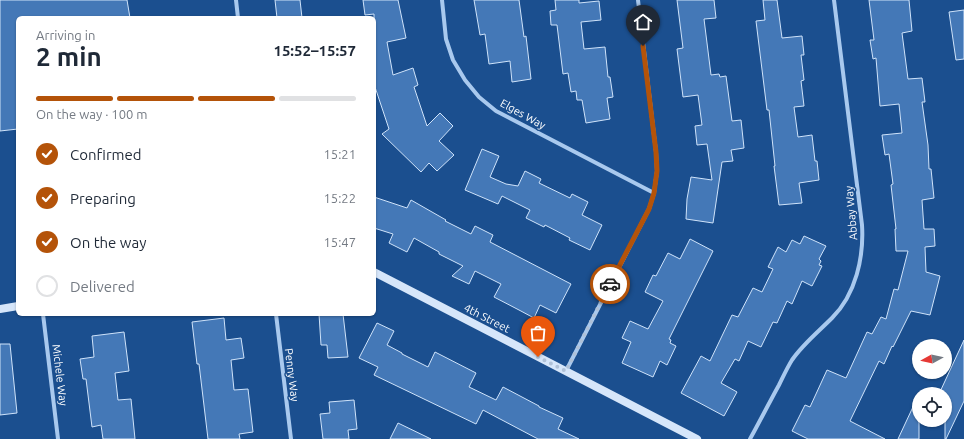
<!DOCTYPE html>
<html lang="en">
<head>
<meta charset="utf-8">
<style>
	body { margin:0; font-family:Ubuntu,sans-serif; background:#f2f2f3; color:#1f2937; height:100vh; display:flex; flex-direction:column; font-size:15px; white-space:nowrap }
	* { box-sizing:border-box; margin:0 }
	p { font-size:13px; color:#747a83 }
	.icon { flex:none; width:22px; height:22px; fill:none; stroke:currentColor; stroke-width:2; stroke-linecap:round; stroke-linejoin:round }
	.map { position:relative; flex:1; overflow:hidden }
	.side { position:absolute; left:16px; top:16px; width:360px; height:300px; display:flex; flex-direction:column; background:#fff; border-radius:6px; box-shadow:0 1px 3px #0004 }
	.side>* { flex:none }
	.needle { width:26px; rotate:262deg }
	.controls { position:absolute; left:912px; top:339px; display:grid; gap:8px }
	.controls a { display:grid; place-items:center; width:40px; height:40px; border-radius:50%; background:#fff; box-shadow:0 1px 3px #0004; font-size:20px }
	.pin { position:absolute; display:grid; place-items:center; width:34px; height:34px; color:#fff; margin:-41px -17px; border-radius:50% 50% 50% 0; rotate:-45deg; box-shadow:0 0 4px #0007 }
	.pin .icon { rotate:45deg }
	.courier { position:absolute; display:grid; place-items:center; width:40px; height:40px; margin:-20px; border:3px solid #b45309; border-radius:50%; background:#fff; color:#222; box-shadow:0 1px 5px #0007 }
	.headline em { font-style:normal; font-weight:700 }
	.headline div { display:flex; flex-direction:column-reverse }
	.headline { display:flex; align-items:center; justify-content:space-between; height:68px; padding:0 20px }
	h1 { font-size:26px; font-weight:700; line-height:30px }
	.bar { display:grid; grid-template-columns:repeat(4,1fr); gap:6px 4px; align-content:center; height:48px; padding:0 20px }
	.bar i { height:5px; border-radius:3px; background:#e0e1e3 }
	.bar .selected { background:#b45309 }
	.bar p { grid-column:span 4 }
	ol { padding:0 20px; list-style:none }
	li { display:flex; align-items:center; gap:12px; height:44px }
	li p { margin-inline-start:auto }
	li .icon { padding:4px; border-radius:50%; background:#b45309; color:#fff; stroke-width:4 }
	li:last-child { color:#747a83 }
	li i { width:22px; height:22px; border:2px solid #e0e1e3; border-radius:50% }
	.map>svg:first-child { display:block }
	.building { fill:#4478b7; stroke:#cfe3fa }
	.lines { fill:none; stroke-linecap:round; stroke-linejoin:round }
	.street { stroke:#a9c9ee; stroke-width:4 }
	.secondary { stroke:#d6e6fa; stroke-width:8 }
	.done { stroke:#afc1d8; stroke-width:4; stroke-dasharray:0 7.2 }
	.route { stroke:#b45309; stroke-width:5 }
	.labels { text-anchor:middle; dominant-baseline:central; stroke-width:3; stroke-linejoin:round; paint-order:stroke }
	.street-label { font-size:11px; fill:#fff; stroke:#1b4f8f }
</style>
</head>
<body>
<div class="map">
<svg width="964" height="439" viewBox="0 0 964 439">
	<rect width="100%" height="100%" fill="#1b4f8f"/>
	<path class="building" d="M0,0H127L130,18H18V129L0,131Z
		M275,0H300L302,18H277Z
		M363,0H398L406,38L387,42L393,75L413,68L418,85L414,87L427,126L440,113L453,126L439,141L454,155L437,171L429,163L421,172L382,134L389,129L374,84V14L365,15Z
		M474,0H519L524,37L526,36L531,79L512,82L510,61L489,64L485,34L480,35Z
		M555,0H579V3L599,1L601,20L581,22L584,49L605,47L608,77H610L613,97L607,98L610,119L586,123L582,100H577L576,91L571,92L568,73L563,74L557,25H551L550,11L556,10Z
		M677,0H714L716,18L704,19L711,75L719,74L720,77L726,76L732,121L741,120L744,148L731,150L733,161L722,162L713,223L686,219L687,199L691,177L712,180L707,144L697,145L695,126L702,125L698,95L683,97L677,49L683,48Z
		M763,0H777L782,38L802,36L804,55H801L804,80L801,81L804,106L794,107L798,137L812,135L815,161H817L819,180L799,183L802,203L779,205L774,166H775L769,110H767L756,21L765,20Z
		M869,0H909L912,31L902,33L908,79L922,78L925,102H922L928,145L929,169H931L934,198L922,200L924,229H934L935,246L925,247L926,272L940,276L930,315L911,311L893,347L892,346L884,364L879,361L850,421L885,439H808L792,431L805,405L810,407L827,370L846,378L867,332L872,334L881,317L886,319L894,289L898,290L908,251H896L895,229H896L891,185L893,184L889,154L885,155L882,135L902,133L899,104L880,106L876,58L873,59L870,40H874Z
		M964,10V59L956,60L949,12Z
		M482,149L499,156L490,177L506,184L518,186L525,171L541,179L539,183L570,198L572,194L588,202L582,215L602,225L590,250L569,240L570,238L545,225L544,227L526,218L530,210L502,196L498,204L465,190Z
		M374,197L407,208L411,200L446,220L445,221L471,234L475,226L493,235L490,242L571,284L556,313L540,305L534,318L519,310L494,297L501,284L475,271L469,284L452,276L463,266L439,254V252L414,238L407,252L389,243L393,234L374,228Z
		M804,236L826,246L819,259L821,261L819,265L822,266L812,286L802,281L792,304L787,301L777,323L773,322L761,347L748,341L739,361L735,359L721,383L737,392L724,416L681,393L701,356L710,361L732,315L738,317L753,288L762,292L773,269L768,267L778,247L786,252L792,240L800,244Z
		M690,239L713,251L669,339L671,340L670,343L676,346L667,365L660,361L653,377L622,363L631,342L622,338L630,321L648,329L663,301L645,292L653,275L656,276L668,253L680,259Z
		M319,314H343L348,357L328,358L327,345H321Z
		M224,318L226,340L241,338L244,358L231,360L234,390L248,389L253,432L239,434L240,439H208L199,364H197L192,322Z
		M377,323L394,331L387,345L402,353V354L428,367L435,352L476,373L469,387L496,400L503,387L539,406V407L563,418L558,429L579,439H538L483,410L476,424L374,375L378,367L359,358Z
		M124,332L129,371L115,373L118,400L131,399L135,439H103L101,425L92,427L86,379H83L80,359L94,357L92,336Z
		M964,340V401L946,439H945V394H939Z
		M0,344H10L17,413L0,415Z
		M919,394V439H898Z
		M354,400L357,429L348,430L349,439H323L320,414L330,413L329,402Z
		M398,423L431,439H390Z"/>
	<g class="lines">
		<path class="street" d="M236,0L238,18
			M442,0L446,39L453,60L465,80L479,97L496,111L654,193
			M43,314L58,439
			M276,314L291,439
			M566,371L649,209L654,193L657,171L656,152L638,0
			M750,439C760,421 769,403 779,385C783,377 787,368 792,360C803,344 818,332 832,318C856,294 864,257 862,225L834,0"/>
		<path class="secondary" d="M374,272L697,439
			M0,309L18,306"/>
	</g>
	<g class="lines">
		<path class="done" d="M538,357L566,371L610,284"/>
		<path class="route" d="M610,284L649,209L654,193L657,171L656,152L643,46"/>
	</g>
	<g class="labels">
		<g class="street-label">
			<text transform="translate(523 114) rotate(29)">Elges Way</text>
			<text transform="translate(851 213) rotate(-95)">Abbay Way</text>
			<text transform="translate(487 318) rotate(27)">4th Street</text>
			<text transform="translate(60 375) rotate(83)">Michele Way</text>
			<text transform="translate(292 375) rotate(83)">Penny Way</text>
		</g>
	</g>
</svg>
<div class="controls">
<a><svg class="needle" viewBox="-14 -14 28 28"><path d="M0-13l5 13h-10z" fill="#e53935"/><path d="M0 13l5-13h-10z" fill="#747a83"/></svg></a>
<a><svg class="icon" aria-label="locate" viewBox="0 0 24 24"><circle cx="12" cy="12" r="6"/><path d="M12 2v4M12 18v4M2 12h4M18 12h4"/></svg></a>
</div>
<div class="pin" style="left:538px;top:357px;background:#ea580c"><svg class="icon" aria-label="bag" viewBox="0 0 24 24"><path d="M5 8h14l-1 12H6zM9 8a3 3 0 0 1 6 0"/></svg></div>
<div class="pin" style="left:643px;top:46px;background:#1f2937"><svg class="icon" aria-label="home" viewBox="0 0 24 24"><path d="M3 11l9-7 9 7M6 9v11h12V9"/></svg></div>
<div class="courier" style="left:610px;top:284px"><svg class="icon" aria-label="car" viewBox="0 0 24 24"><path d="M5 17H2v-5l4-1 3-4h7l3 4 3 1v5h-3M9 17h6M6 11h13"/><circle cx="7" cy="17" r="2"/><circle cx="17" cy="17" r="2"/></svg></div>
<section class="side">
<div class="headline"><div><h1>2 min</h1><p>Arriving in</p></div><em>15:52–15:57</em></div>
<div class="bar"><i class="selected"></i><i class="selected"></i><i class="selected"></i><i></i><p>On the way · 100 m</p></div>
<ol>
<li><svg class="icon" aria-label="check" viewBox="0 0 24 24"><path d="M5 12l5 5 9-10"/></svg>Confirmed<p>15:21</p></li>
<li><svg class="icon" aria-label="check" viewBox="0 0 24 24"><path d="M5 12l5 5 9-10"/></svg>Preparing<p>15:22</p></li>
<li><svg class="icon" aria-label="check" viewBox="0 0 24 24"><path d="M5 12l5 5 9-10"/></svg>On the way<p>15:47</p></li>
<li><i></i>Delivered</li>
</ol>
</section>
</div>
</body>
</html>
